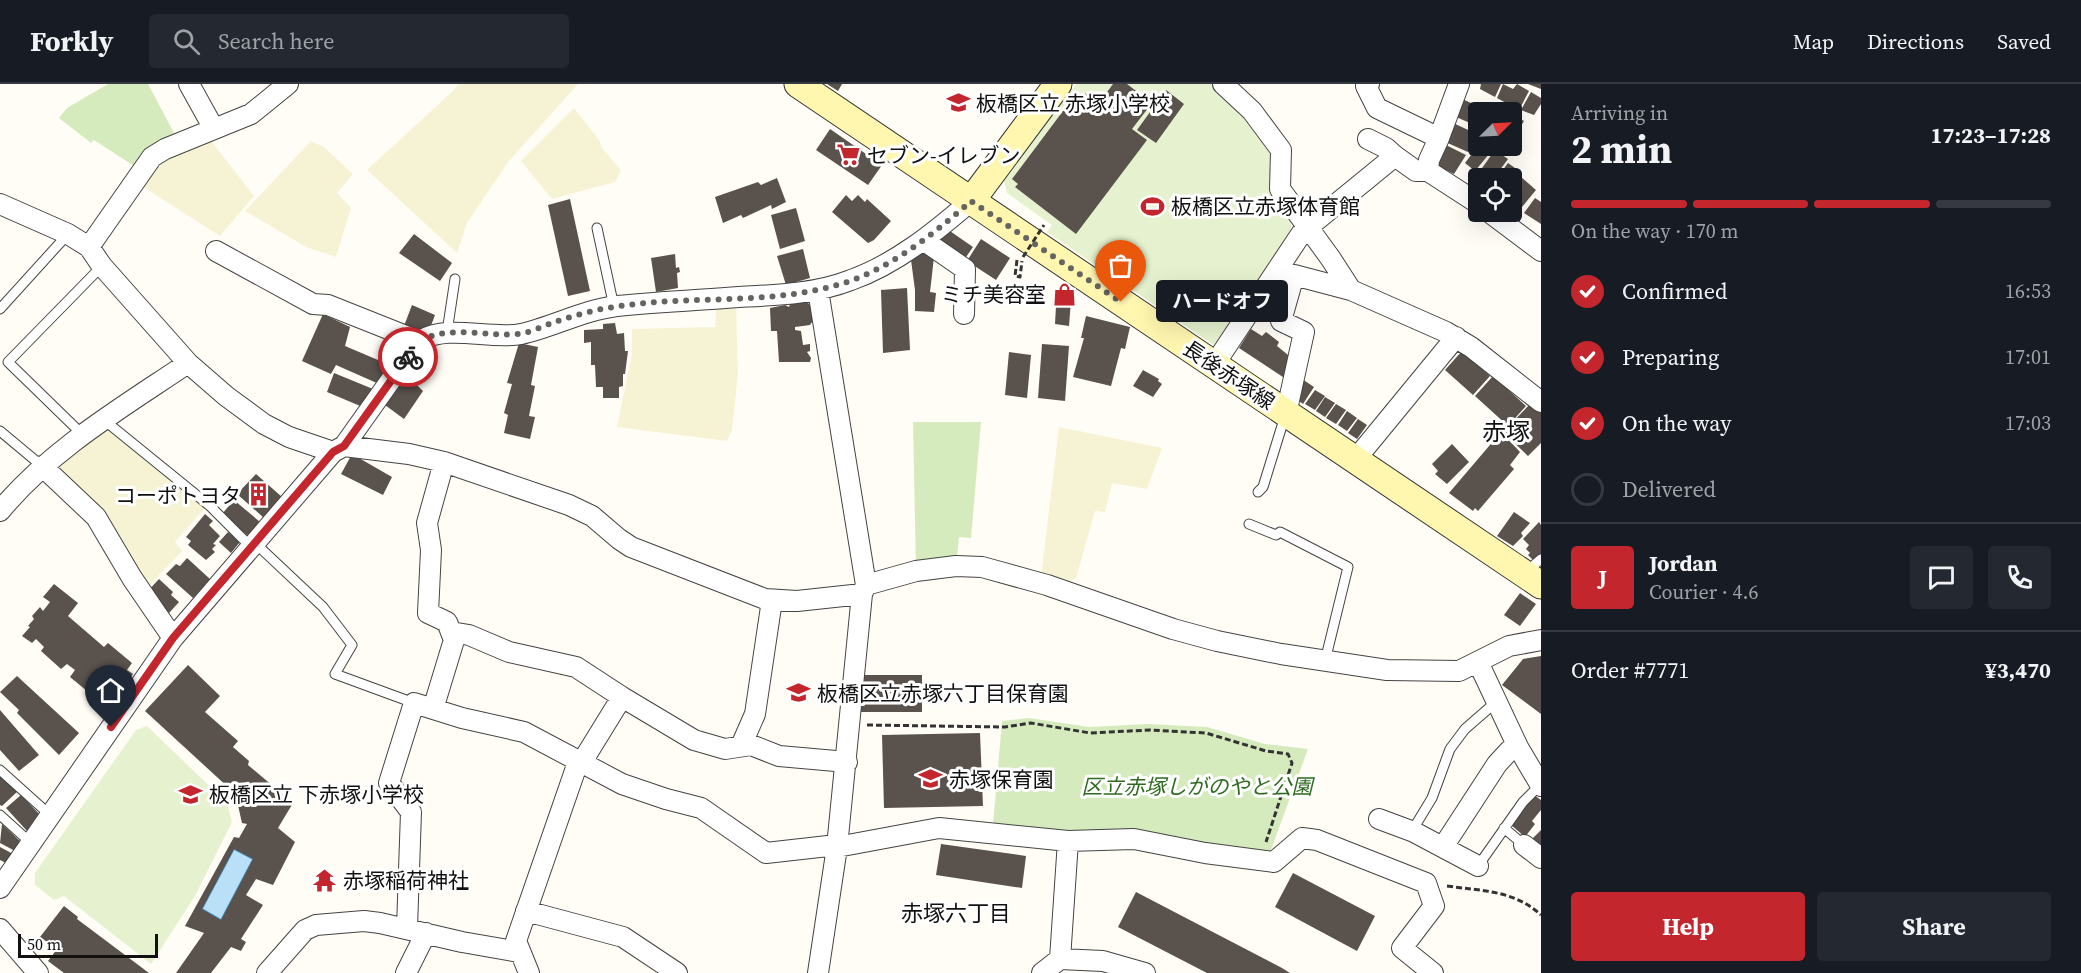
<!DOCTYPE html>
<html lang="en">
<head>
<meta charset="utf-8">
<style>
	body { margin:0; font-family:"Source Serif 4","Noto Sans JP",serif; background:#242831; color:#f1f3f6; height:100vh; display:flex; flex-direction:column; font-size:22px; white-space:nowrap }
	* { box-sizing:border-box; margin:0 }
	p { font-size:20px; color:#9ea1a6 }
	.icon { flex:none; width:33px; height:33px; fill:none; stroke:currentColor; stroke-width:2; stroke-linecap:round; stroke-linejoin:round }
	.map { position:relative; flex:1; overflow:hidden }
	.panel { display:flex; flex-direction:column; background:#171b24; width:540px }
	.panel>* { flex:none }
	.needle { width:39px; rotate:66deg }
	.tools { position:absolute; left:1468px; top:18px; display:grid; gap:12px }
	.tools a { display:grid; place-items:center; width:54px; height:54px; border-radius:6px; background:#171b24; box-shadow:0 6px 24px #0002; font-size:30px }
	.scale { position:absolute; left:18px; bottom:15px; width:140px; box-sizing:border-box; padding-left:6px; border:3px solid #111; border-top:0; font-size:16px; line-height:21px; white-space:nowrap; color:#111; -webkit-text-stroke:4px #fff; paint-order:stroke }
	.pin { position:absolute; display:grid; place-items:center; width:51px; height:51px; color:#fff; margin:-62px -26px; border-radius:50% 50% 50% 0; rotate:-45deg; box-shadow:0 0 6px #0007 }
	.pin .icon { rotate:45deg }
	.courier { position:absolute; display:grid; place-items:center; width:60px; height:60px; margin:-30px; border:4px solid #c4262e; border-radius:50%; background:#fff; color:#222; box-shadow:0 2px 8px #0007 }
	.bubble { position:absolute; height:42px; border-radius:6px; background:#171b24; box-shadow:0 6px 24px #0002; font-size:20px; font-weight:700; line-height:42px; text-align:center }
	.summary em { font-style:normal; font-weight:700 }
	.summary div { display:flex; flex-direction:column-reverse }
	.summary { display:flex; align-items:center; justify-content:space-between; height:102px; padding:0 30px }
	h1 { font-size:39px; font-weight:700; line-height:45px }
	.bar { display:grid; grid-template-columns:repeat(4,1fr); gap:9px 6px; align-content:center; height:72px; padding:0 30px }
	.bar i { height:8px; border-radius:4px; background:#363941 }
	.bar .current { background:#c4262e }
	.bar p { grid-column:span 4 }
	.line { display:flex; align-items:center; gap:15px; padding:0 30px; border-top:2px solid #363941 }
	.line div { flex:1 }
	.round { display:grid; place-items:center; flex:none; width:63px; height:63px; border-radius:6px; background:#242831 }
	ol { padding:0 30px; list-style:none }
	li { display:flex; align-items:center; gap:18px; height:66px }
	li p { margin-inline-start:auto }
	li .icon { padding:6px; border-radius:50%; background:#c4262e; color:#fff; stroke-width:4 }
	li:last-child { color:#9ea1a6 }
	li i { width:33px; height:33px; border:3px solid #363941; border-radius:50% }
	.button { display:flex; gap:12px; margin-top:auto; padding:12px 30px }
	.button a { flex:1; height:69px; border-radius:6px; background:#c4262e; color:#fff; font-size:24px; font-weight:700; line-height:69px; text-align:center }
	.button a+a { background:#242831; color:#f1f3f6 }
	header { display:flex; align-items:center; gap:36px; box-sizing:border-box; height:84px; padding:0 30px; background:#171b24; border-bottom:2px solid #363941 }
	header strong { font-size:28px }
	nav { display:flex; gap:33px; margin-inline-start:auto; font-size:21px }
	.search { width:420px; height:54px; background:#242831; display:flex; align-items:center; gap:15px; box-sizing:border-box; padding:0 21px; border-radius:6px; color:#9ea1a6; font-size:22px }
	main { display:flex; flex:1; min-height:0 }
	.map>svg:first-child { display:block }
	.farmland { fill:#f6f3d4 }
	.green { fill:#d5ebbd }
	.pitch { fill:#e6f2cf }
	.water { fill:#b9e0f7; stroke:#3f96cf; stroke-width:1.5 }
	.building { fill:#5a524d; fill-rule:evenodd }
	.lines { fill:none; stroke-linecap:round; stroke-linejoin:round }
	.lane-casing { stroke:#444; stroke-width:11 }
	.street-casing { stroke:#444; stroke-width:22 }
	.secondary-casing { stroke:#333; stroke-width:29 }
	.path { stroke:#333; stroke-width:3; stroke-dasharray:6 3; stroke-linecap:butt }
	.lane { stroke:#fff; stroke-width:9 }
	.street { stroke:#fff; stroke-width:20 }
	.secondary { stroke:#fff6b0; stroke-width:27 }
	.path-bridge { stroke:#333; stroke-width:3; stroke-dasharray:6 3; stroke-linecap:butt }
	.done { stroke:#646461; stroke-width:6; stroke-dasharray:0 10.8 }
	.route { stroke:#c4262e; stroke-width:8 }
	.labels { text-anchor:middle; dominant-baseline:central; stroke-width:6; stroke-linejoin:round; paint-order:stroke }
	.poi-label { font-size:21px; fill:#111; stroke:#fff; text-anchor:start }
	.street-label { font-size:21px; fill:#111; stroke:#fff }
	.park-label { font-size:21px; font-style:italic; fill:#2f6b1f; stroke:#fff }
	.neighbourhood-label { font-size:22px; fill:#111; stroke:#fff }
	.quarter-label { font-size:24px; fill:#111; stroke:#fff }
</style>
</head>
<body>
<header>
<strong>Forkly</strong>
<div class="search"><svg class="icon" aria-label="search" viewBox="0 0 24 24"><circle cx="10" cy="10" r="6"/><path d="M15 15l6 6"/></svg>Search here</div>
<nav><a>Map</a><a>Directions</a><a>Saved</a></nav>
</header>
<main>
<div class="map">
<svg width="1541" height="889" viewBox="0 0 1541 889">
	<rect width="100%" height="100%" fill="#fffdf5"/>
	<path class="farmland" d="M458,0H578L508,78L467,139L457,169L367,86L454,6Z
		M574,24L599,56L602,64L621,86L615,98L552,115L521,77Z
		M208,53L254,112L220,152L140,101L163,70Z
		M311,57L324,63L353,90L337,109L351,124L336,173L306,163L245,127Z
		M716,224H736L738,289L732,346L727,357L617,343L632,269V245L715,243Z
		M105,342L205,424L175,458L182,467L145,506L55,388L57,379Z
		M1059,343L1162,364L1147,405L1112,399L1105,428L1095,427L1076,494L1065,500L1041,493Z"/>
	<path class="green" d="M108,0H148L175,51L146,65L134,82L94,56L91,59L59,34L67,24Z
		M913,338H981L971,454L959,453L956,482L916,487Z
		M1029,634L1089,643L1148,640L1207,643L1265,660L1308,665L1269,771L1069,751L993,741L1002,637Z"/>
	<path class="pitch" d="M1076,0H1212L1246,34L1271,68L1269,107L1291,136V146L1214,261L1047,148L1052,141L1007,109L1004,97Z
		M147,642L227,719L232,738L195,812L151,880L64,812L54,816L35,801V789L136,646Z"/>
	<path class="water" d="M234,765L253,775L221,836L202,825Z"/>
	<path class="building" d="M827,0H842L838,7Z
		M1113,0H1127L1152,19L1132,45L1147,56L1076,150L1015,103L1018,100L1012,95L1075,11L1080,15L1085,9L1099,19Z
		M1481,0H1501L1495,13L1480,5Z
		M1503,0L1513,5L1517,0L1529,7L1519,26L1497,14Z
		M1528,0H1541V5Z
		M1166,6L1184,20L1156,59L1137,46Z
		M1531,8L1541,14V20L1534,31L1521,26Z
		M1460,14L1491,28H1479V43L1454,32Z
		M1512,30L1524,37L1516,50L1512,49Z
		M1451,38L1479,51L1468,68L1443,57Z
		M830,45L882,81L868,101L816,66Z
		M1444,60L1466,71L1454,90L1433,80Z
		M1478,62H1491L1494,64L1475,87L1465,79Z
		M1495,66L1508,75L1494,94H1482L1477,91Z
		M1508,79L1522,89L1512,101V94H1497Z
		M1521,93L1536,106L1522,123L1512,115V106Z
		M777,94L786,118L772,125L771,121L743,134L741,131L723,139L715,113L758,98L761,101Z
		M846,111L852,117L858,111L865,118L867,115L891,137L874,156L868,159L832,128Z
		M1535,114L1541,118V140L1524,129Z
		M570,115L590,207L568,212L548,121Z
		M796,124L805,157L780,165L771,131Z
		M947,145L973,163L964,176L939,159Z
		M414,150L452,179L440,197L399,169Z
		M981,155L1010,174L996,196L967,177Z
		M803,165L810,194L786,201L777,172Z
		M922,166L934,173L930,208L936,209L934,228L915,227V206L911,176Z
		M675,170L676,184L679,183L680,188L677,189L678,204L656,208L651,174Z
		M907,204L910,266L883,269L881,206Z
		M1057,204H1072L1069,242L1055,240Z
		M806,217L812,223V231L814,235L810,241L795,243V246L801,247L803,261L810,260V267L807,268L811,274L810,278H779L777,247H771L770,224L785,221L789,223L790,220Z
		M412,221L435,231L429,247H422L404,242Z
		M323,230L350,243L345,262L378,276L380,272L394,278L379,300L336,281L331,290L302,277Z
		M1086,232L1130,243L1125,265L1121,264L1111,302L1073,293L1084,254H1081Z
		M615,239L617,250L624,249L625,267H628L625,290H623V302L619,303V314H603V303H596L595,281H591V258L584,259V246L603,245V240Z
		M1251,245L1262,252L1266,248L1279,258L1277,262L1293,275L1289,297L1239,264Z
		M519,259L538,263L531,301L535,302L529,332L535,333L530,355L504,349L508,331L504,329L512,300L507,299Z
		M1042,260L1069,262L1065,317L1038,314Z
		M1462,267L1490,292L1473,311L1445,286Z
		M1009,268L1031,271L1027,314L1005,311Z
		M1143,286L1159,295L1158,297L1162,300L1153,313L1133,302Z
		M334,289L373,305L365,324L327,308Z
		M1493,292L1526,322L1508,342L1475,312Z
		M1299,293L1314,303L1303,320L1294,313Z
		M403,294L412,300L414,298L423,307L404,335L385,321Z
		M1315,306L1325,312L1315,326L1305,320Z
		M1325,313L1335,319L1325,333L1316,327Z
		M1531,319L1541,329V359L1528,372L1503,348Z
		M1336,320L1346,326L1336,340L1326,334Z
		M1347,327L1357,334L1347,347L1338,341Z
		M1358,335L1367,341L1357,355L1348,349Z
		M1501,348L1520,368L1510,381L1514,385L1478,427L1475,424L1473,427L1449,409Z
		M1452,360L1469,378L1447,400L1435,390L1438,387L1432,380Z
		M352,370L392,393L383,411L341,390Z
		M256,390L282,413L264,434L237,410Z
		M234,416L260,438L248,452L222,430Z
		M1514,428L1530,439L1521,449L1523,452L1513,462L1497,452Z
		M205,430L213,437L209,441L220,452L213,460L216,461L212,465L215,468L206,476L188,461L191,457L186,453Z
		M1539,438L1541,441V470L1534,477L1528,471L1530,469L1526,465L1529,461L1523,455Z
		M228,448L240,458L231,469L219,458Z
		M187,474L210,495L193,514L166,490L176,480L180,482Z
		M159,495L173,508L171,511L179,518L169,529L146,509Z
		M54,500L78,519L68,532L104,563L108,559L132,579L127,586L133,590L116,613L119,615L111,623L96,610L93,612L70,593L75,586L67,580L61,585L41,567L44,563L36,555L32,559L22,552L30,543L28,542L34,535L32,532L40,523L43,527L50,518L43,513Z
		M1520,509L1536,520L1520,542L1504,531Z
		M1541,572V630L1502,601L1523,575Z
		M188,581L220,612L205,628L238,657L233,663L249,677L248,681L293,719L278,744L295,758L273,801L256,795L246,811L263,821L241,855L246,858L241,867L231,863L211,889H176L204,849L185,842L234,753L239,754L247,740L242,739L237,717L242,716L145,627ZM234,765L253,775L221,836L202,825Z
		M858,591H922V628H858Z
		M17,592L79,649L59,671L17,629L19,626L0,608Z
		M0,626L39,671L19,687L0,666Z
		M980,649L983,722L884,724L882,651Z
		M0,690L18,707L2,722L0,721Z
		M21,711L43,734L28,748L6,724Z
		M1534,711L1541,716V726L1532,737L1535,740L1525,753L1510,740Z
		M2,740L22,759L17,768L0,759Z
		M1541,746V767L1531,756Z
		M941,760L1026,772L1022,804L936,791Z
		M0,763L15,771L10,781L0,776Z
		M1293,789L1375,832L1357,867L1275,823Z
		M1136,808L1282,884L1290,889H1207L1118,843Z
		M64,822L78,833L77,835L149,889H64L48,877L57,865L40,853Z"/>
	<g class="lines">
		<defs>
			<path id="lane" d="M597,144L614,223
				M0,225L68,150
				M447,248L455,195
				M104,336L210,422L251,463
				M0,347L42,382
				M84,352L8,278L102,182
				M1258,408L1263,403L1285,332
				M1249,440L1276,451L1280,448L1348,483L1325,577
				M255,459L323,523L352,561L335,590L414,619
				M1526,488L1541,475
				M0,686L50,731
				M0,731L31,759
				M1504,744L1524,761
				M1412,747L1432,714L1450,665L1465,645L1496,618
				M1478,782L1523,718L1540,701"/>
			<path id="street" d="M189,0L214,45
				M1223,0L1252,27L1281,66L1280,105L1331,175L1351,206
				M1369,0L1366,2L1377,24L1439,54
				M1459,0L1439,54L1429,76L1428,87L1479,120
				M1368,55L1386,64L1395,72
				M0,120L68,150L89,163L102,182L188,279L226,312L264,340L289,353L333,368
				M1489,128L1541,167
				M923,156L965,185L964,230
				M89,163L152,73L165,65L251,30L288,0
				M216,167L313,220L328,221L421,258
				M1276,188L1294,191L1351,206L1446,248L1471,263L1541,318
				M818,206L866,501L862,510L837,763L818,889
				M1214,281L1301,150L1307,144L1395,72L1416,87H1428
				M1286,330L1304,248L1281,237L1294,191
				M344,362L409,370L444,378L569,421L592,432L619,455L631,463L765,515L797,517L862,510
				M1355,376L1456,253
				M42,382L96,433L132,494L173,554
				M0,427C51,365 123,323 188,279
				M866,501L916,487L956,482L982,483L1047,501L1173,545L1217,557L1281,570L1387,586L1459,587L1509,562L1541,556
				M451,548L469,551L509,568L576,583L622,613L694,656L725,665L751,661L779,672L847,678
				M1478,578L1518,663L1541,702
				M433,625L454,556L447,538L428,529L431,466L427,439L444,378
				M741,662L755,630L772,516
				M1379,735L1414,748L1478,782
				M1524,761L1541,774
				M1443,763L1497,680L1509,667L1518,663
				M0,804L173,554L333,368L344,362L410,269C414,265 418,259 422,256C447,240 492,256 521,250C553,243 583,226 617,222C657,218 698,216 739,213C777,211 815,210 851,196C896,180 935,148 971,117
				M526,827L623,853L677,889
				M407,844L411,728L389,699L414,619L462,634L524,648L622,700L666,715L701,724L766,769L828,762L837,763L939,744L1068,757L1134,755L1205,769L1274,778L1302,754L1317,756L1426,799L1434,822L1402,864L1433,889
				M0,845L38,889
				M1060,875L1103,877L1145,889
				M267,889L305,846L316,841L364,837L380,839L462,858L519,868
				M406,889L426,849
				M529,889L516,857L577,681L585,673L622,613
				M1042,889L1060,875L1068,757"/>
			<path id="secondary" d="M798,0L1541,501
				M971,117L1058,0"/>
		</defs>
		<use href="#lane" class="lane-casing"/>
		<use href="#street" class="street-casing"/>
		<use href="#secondary" class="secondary-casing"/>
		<path class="path" d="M1017,176L1015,192L1020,193L1022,177
			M867,641L1005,643L1031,639L1090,649L1150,646L1206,649L1266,667L1288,670L1292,679L1266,758
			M1447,802C1482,807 1514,806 1541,831"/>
		<use href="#lane" class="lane"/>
		<use href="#street" class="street"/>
		<use href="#secondary" class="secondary"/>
		<path class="path-bridge" d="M1023,173L1044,141"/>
	</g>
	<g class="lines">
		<path class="done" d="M408,273C412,268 417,259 423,256C447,241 490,253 518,250C529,249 541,243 552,239C572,232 593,226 614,223C692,210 774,223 850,197C895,181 936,148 971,117L1121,218"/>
		<path class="route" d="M111,643L173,554L333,368L344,362L408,273"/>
	</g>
	<defs>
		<symbol id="school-bare" viewBox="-9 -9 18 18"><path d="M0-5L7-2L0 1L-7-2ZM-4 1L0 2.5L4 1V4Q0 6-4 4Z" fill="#c4262e" stroke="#fff" stroke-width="2.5" paint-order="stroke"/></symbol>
		<symbol id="supermarket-bare" viewBox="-9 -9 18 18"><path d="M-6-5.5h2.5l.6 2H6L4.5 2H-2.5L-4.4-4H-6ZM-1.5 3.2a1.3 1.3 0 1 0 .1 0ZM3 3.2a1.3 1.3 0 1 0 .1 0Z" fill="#c4262e" stroke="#fff" stroke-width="2.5" paint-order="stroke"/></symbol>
		<symbol id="stadium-bare" viewBox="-9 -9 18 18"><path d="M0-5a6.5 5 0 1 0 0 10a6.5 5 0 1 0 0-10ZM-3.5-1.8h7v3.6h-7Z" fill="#c4262e" stroke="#fff" stroke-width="2.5" paint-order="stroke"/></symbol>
		<symbol id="shop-bare" viewBox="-9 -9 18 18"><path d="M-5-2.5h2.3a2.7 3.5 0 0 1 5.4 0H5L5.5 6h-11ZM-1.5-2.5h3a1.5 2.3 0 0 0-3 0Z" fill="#c4262e" stroke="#fff" stroke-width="2.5" paint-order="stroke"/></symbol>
		<symbol id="building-bare" viewBox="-9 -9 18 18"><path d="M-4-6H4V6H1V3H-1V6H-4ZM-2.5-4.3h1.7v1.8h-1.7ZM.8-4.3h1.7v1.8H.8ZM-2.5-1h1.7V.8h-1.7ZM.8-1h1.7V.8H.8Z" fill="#c4262e" stroke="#fff" stroke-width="2.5" paint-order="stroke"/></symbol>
		<symbol id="temple-bare" viewBox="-9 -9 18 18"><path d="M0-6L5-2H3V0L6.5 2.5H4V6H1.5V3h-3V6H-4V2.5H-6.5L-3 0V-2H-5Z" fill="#c4262e" stroke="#fff" stroke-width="2.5" paint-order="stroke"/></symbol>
	</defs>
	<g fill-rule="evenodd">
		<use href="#school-bare" x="942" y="2" width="33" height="33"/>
		<use href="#supermarket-bare" x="832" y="54" width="33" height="33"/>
		<use href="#stadium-bare" x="1136" y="106" width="33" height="33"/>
		<use href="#shop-bare" x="1048" y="194" width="33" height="33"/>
		<use href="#building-bare" x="242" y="394" width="33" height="33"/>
		<use href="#school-bare" x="782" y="592" width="33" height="33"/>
		<use href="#school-bare" x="914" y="678" width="33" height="33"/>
		<use href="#school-bare" x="174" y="694" width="33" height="33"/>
		<use href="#temple-bare" x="308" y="780" width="33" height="33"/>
	</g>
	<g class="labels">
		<g class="poi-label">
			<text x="976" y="19">板橋区立 赤塚小学校</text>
			<text x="867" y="71">セブン-イレブン</text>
			<text x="1171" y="122">板橋区立赤塚体育館</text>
			<text x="1046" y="210" text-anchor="end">ミチ美容室</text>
			<text x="241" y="411" text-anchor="end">コーポトヨタ</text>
			<text x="817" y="609">板橋区立赤塚六丁目保育園</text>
			<text x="949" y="695">赤塚保育園</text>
			<text x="209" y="710">板橋区立 下赤塚小学校</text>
			<text x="343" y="796">赤塚稲荷神社</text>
		</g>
		<g class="street-label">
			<text transform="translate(1229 291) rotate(34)">長後赤塚線</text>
		</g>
		<g class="park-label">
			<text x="1197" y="702">区立赤塚しがのやと公園</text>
		</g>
		<g class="neighbourhood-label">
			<text x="956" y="829">赤塚六丁目</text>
		</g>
		<g class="quarter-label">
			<text x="1506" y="347">赤塚</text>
		</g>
	</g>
</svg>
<div class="tools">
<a><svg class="needle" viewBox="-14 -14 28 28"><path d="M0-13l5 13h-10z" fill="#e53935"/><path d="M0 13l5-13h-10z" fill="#9ea1a6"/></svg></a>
<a><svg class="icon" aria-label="locate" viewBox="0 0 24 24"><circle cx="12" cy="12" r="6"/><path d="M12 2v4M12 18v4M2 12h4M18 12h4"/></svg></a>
</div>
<div class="scale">50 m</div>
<div class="pin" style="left:1121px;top:218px;background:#ea580c"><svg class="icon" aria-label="bag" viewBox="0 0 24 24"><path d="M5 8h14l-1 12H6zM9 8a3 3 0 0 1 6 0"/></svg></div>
<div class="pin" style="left:111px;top:643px;background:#1f2937"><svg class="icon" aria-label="home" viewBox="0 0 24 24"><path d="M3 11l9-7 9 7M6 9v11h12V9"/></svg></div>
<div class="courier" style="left:408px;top:273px"><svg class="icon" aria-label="bike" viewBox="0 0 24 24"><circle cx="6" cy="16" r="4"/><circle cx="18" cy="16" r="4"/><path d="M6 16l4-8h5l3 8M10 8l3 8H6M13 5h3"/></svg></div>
<div class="bubble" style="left:1156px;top:196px;width:132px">ハードオフ</div>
</div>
<section class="panel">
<div class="summary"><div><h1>2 min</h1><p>Arriving in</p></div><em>17:23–17:28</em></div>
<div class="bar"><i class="current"></i><i class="current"></i><i class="current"></i><i></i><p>On the way · 170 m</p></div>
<ol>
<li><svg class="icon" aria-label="check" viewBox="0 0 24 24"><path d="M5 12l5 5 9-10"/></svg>Confirmed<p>16:53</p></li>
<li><svg class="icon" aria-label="check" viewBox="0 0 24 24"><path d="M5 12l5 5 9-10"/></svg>Preparing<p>17:01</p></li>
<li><svg class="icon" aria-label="check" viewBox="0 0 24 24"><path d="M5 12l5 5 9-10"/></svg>On the way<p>17:03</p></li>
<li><i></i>Delivered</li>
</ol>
<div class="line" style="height:108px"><b class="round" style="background:#c4262e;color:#fff">J</b><div><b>Jordan</b><p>Courier · 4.6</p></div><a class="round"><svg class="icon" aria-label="chat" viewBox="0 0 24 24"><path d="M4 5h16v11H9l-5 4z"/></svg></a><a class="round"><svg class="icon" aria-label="phone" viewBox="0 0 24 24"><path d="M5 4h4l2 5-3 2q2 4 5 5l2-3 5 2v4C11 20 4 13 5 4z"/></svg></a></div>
<div class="line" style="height:78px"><div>Order #7771</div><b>¥3,470</b></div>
<div class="button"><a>Help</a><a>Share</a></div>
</section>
</main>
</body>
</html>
